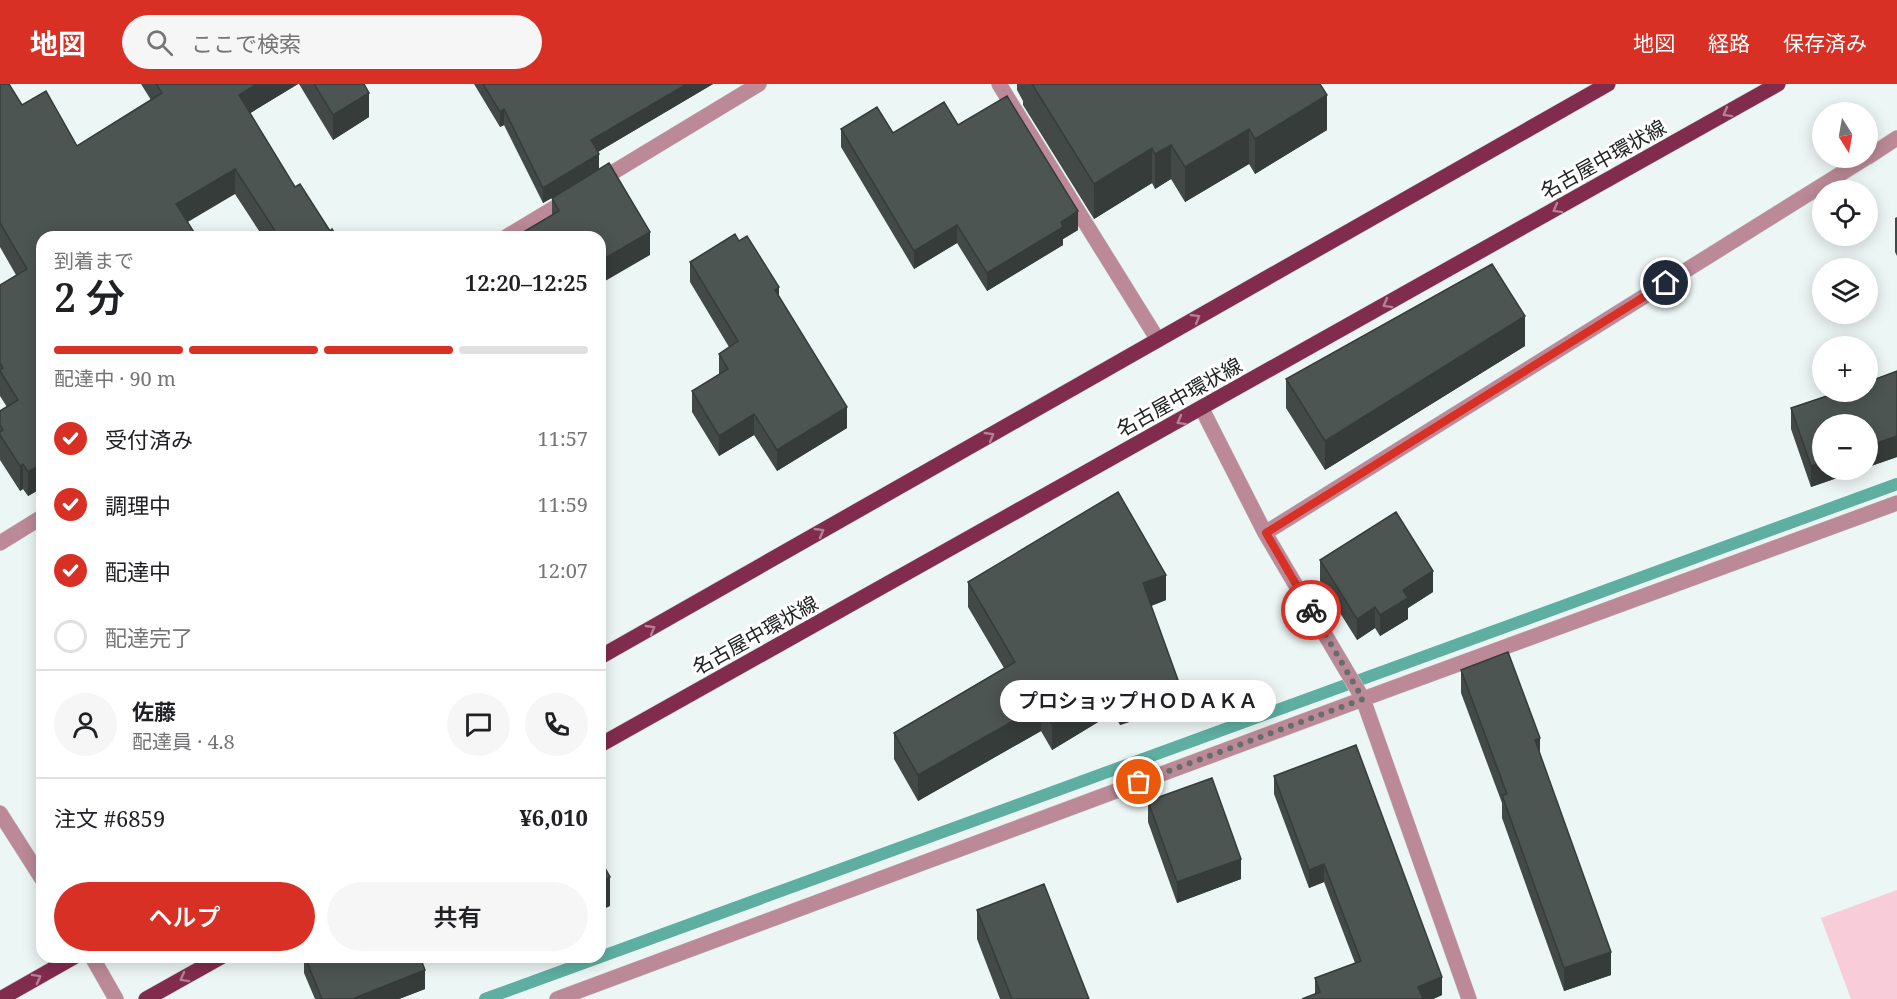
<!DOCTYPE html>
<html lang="ja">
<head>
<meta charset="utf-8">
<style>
	body { margin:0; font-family:"Noto Serif","Noto Sans JP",serif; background:#f6f6f6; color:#202124; height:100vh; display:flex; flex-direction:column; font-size:22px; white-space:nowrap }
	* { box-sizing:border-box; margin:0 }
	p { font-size:20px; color:#757577 }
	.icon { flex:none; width:33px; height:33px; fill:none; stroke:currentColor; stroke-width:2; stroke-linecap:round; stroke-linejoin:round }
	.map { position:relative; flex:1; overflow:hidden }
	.sheet { position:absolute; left:36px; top:147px; width:570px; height:732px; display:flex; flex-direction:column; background:#fff; border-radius:18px; box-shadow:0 3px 15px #0003 }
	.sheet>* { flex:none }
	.needle { width:39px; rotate:169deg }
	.buttons { position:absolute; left:1812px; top:18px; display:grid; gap:12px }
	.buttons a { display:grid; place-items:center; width:66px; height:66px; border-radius:50%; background:#fff; box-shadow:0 3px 15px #0003; font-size:30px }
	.pin { position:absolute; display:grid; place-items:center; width:51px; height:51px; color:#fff; margin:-26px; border:3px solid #fff; border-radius:50%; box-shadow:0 2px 6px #0007 }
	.courier { position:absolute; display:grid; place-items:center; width:60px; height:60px; margin:-30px; border:4px solid #d93025; border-radius:50%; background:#fff; color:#222; box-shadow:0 2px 8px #0007 }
	.bubble { position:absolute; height:42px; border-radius:21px; background:#fff; box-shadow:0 3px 15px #0003; font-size:20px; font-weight:600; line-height:42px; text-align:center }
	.head em { font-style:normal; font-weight:600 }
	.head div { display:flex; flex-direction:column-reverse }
	.head { display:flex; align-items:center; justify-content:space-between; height:102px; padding:0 18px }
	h1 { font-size:39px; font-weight:600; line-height:45px }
	.bar { display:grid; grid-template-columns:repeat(4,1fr); gap:9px 6px; align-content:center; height:72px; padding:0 18px }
	.bar i { height:8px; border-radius:4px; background:#e0e0e0 }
	.bar .current { background:#d93025 }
	.bar p { grid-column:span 4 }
	.line { display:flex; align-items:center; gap:15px; padding:0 18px; border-top:2px solid #e0e0e0 }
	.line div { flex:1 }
	.round { display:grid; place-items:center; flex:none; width:63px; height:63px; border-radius:32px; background:#f6f6f6 }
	ol { padding:0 18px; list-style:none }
	li { display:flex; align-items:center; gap:18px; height:66px }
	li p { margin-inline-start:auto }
	li .icon { padding:6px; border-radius:50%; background:#d93025; color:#fff; stroke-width:4 }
	li:last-child { color:#757577 }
	li i { width:33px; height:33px; border:3px solid #e0e0e0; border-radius:50% }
	.primary-button { display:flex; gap:12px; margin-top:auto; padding:12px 18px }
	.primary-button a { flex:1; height:69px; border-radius:36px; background:#d93025; color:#fff; font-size:24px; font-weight:600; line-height:69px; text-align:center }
	.primary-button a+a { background:#f6f6f6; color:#202124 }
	header { display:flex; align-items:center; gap:36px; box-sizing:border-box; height:84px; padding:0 30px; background:#d93025; color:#fff }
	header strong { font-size:28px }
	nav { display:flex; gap:33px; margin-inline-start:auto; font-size:21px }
	.search { width:420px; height:54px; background:#f6f6f6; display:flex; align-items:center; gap:15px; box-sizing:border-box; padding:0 21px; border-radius:33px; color:#757577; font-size:22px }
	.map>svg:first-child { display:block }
	.green { fill:#f8ccd8 }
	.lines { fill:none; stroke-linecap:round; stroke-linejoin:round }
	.stream { stroke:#5eafa2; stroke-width:12 }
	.minor-casing { stroke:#c7d0ce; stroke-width:16 }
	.major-casing { stroke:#c7d0ce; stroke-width:16 }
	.minor { stroke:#bb8997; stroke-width:15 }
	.major { stroke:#822c4d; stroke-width:15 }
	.wall { fill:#424947 }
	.shaded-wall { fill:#363c3a }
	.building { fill:#4d5553; stroke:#363c3a; stroke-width:1.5 }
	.oneway { stroke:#b48094 }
	.done { stroke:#676d6c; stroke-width:6; stroke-dasharray:0 10.8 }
	.route { stroke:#d93025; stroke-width:8 }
	.labels { text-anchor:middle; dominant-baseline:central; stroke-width:6; stroke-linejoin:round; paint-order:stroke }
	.street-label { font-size:20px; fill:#202323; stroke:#fff }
</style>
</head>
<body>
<header>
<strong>地図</strong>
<div class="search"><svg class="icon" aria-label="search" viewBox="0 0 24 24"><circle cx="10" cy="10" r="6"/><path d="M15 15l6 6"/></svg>ここで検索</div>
<nav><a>地図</a><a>経路</a><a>保存済み</a></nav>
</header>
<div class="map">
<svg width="1897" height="915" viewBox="0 0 1897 915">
	<rect width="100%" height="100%" fill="#ecf6f4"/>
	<path class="green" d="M1897,806V915H1851L1821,834Z"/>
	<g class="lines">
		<path class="stream" d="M485,915L1897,400"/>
		<defs>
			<path id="minor" d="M999,0L1158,256
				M1868,73L1897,54
				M597,98L759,0
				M506,153L569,115
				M1202,325L1265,449L1363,615L1469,915
				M1265,449L1866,74
				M0,459L42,433
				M0,729L42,795
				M92,873L116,915
				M557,915L1363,615L1897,419"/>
			<path id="major" d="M600,573L1608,0
				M600,661L1778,0
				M0,915L74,873
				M146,915L221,873"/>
		</defs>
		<use href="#minor" class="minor-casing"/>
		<use href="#major" class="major-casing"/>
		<use href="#minor" class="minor"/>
		<use href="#major" class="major"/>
	</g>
	<path class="wall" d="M0,0L22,21L77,62L151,16L141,0H298L250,29L295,103L330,147L337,153H263L235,110L42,153V404L28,412L23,405L20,407L0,376V327L7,323L0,312V201L16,191L0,163Z
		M299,0H364L369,33L333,56Z
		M474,0H713L598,68L599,85L650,171L552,131V114L543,119L504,41L500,43Z
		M1017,0H1320L1327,46L1255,90L1249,80L1185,118L1171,95L1155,105L1152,99L1094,135L1023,21V17L1017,6Z
		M958,41L1078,146L1063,155V161L987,207L957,159L914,185L841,63V45L893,49Z
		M1897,133V172L1895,168V134Z
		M739,157L779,212L847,344L777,387L754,351L719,372L692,328V307L719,291V270L729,263L690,198V178Z
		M1525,262L1325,386L1286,324V295Z
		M1897,287V373L1868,383V340L1822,386H1860L1811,403L1791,345V324Z
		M1320,476L1433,508L1408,524V535L1380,552L1375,544L1357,556L1320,497Z
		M968,498L1166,516L1151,522L1178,622L1120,641L1113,629L1052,666L1041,647L918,717L894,675V649L1004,584L968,523Z
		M1461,586L1540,670L1611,891L1564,907L1502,734V719L1461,609Z
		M1274,692L1442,911L1433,915H1302L1315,910V894L1355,879L1324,798L1309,804L1274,710Z
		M1148,717L1241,795L1177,819L1148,738Z
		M977,826L1089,915H1000L977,855Z
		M304,873H420L425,905L399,915H315L304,889Z"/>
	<path class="shaded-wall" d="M257,0H298L239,36V11Z
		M687,0H713L591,72V56Z
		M369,9V33L333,56V31Z
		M1327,11V46L1255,90V55Z
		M504,25V41L500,43V28Z
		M1249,45V80L1185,118V83Z
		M1171,61V95L1155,105V70Z
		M1152,64V99L1094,135V100Z
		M599,70V85L543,119V104Z
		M235,85V110L176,145V120Z
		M1078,127V146L1063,155V161L987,207V189Z
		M957,141V159L914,185V167Z
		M650,148V171L600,200V177Z
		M779,203V224L775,206Z
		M1525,232V262L1325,386V357Z
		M847,323V344L777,387V366Z
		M754,330V351L719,372V352Z
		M1897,352V373L1868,383V362Z
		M1822,378V386H1860L1811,403V382Z
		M23,380V405L20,407V382Z
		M42,380V404L28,412V388Z
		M1433,487V508L1408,524V535L1380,552V531L1403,506Z
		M1166,491V516L1143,525V499Z
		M1375,523V544L1357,556V535Z
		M1178,596V622L1120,641V615Z
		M1113,603V629L1052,666V640Z
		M1041,621V647L918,717V691Z
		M1540,654V677L1535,656Z
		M1241,775V795L1177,819V798Z
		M1324,780V798L1309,804V786Z
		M610,793V822L600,827V798Z
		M1611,868V891L1564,907V884Z
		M425,886V905L399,915H352Z
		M1442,893V911L1433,915H1418V903Z"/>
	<path class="building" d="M0,0H9L22,21L46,7L77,62L162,9L156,0H257L239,11L295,103L300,100L330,147L332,145L337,153H279L235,85L176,120L197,153H42V380L28,388L23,380L20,382L0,351V348L3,346L0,341V327L18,316L0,287V286L3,284L0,279V201L27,185L0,139Z
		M314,0H364L369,9L333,31Z
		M483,0H687L591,56L599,70L543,104L504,25L500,28Z
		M1032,0H1320L1327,11L1255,55L1249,45L1185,83L1171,61L1155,70L1152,64L1094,100Z
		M1007,12L1078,127L1061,138L1063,143L987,189L957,141L914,167L841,45L877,23L893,49L944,18L958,41Z
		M609,79L650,148L600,177V153H515L559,127L552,114Z
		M735,150L739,157L747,152L779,203L775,206L847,323L777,366L754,330L719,352L692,307L728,285L719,270L738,257L690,178Z
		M1492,180L1525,232L1325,357L1286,295Z
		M1897,287V352L1868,362V340H1822V378L1811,382L1791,324L1839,308H1868V298Z
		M1118,408L1166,491L1143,499L1178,596L1120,615L1113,603L1052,640L1041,621L918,691L894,649L1015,578L968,498Z
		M1396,428L1433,487L1403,506L1408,514L1380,531L1375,523L1357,535L1320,476Z
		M1508,568L1540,654L1535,656L1611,868L1564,884L1502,711L1507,710L1461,586Z
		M1356,661L1442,893L1418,903L1423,915H1302L1320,908L1315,894L1361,877L1324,780L1309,786L1274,692Z
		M1212,694L1241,775L1177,798L1148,717Z
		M600,775L610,793L600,798Z
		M1044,800L1089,915H1012L977,826Z
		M305,873H420L425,886L352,915H322Z"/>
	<defs><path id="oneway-chevron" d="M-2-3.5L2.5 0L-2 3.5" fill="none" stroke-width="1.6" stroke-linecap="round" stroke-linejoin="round" transform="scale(1.5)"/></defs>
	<g class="oneway">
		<use href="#oneway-chevron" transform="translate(1727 29) rotate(151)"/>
		<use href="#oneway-chevron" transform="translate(1557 125) rotate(151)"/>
		<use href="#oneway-chevron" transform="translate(1387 220) rotate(151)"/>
		<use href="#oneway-chevron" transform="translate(1196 234) rotate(-30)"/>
		<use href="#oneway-chevron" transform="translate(1181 337) rotate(151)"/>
		<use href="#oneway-chevron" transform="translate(990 352) rotate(-30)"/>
		<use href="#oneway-chevron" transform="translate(820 448) rotate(-30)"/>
		<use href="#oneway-chevron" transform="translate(651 545) rotate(-30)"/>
		<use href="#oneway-chevron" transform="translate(37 894) rotate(-29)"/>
		<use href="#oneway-chevron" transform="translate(184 894) rotate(151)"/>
	</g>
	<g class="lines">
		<path class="done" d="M1139,698L1363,615L1311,526"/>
		<path class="route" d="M1311,526L1266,449L1666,199"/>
	</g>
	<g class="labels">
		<g class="street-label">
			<text transform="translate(1603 75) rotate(-29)">名古屋中環状線</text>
			<text transform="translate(1179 313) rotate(-29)">名古屋中環状線</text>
			<text transform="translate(755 551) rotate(-29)">名古屋中環状線</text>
		</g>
	</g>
</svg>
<div class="buttons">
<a><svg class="needle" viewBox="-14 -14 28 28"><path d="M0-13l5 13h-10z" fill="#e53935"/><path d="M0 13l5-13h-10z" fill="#757577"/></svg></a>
<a><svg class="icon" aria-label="locate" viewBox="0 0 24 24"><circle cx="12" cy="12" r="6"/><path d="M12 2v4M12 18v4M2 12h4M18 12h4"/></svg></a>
<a><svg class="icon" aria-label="layers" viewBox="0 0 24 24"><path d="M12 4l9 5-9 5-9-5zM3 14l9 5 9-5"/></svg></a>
<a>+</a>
<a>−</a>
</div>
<div class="pin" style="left:1139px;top:698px;background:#ea580c"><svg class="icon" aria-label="bag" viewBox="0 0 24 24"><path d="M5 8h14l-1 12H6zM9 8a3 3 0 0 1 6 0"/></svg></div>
<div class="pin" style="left:1666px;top:199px;background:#1f2937"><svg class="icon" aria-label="home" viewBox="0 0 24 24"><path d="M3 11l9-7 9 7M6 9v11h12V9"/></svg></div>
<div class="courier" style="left:1311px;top:526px"><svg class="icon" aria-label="bike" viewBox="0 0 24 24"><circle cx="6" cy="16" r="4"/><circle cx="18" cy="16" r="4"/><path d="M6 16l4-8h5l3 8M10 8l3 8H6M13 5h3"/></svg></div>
<div class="bubble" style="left:1000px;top:596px;width:276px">プロショップＨＯＤＡＫＡ</div>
<section class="sheet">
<div class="head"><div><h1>2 分</h1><p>到着まで</p></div><em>12:20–12:25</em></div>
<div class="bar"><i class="current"></i><i class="current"></i><i class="current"></i><i></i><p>配達中 · 90 m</p></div>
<ol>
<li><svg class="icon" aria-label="check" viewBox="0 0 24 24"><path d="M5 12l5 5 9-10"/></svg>受付済み<p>11:57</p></li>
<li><svg class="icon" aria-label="check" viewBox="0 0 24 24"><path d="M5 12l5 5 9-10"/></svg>調理中<p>11:59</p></li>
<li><svg class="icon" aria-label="check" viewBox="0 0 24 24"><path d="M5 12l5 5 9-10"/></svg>配達中<p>12:07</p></li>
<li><i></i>配達完了</li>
</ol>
<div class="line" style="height:108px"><a class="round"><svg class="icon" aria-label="person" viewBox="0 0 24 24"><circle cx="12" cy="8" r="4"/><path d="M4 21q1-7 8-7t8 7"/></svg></a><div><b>佐藤</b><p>配達員 · 4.8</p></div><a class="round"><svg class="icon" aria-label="chat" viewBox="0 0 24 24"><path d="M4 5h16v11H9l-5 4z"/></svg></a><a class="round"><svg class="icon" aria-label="phone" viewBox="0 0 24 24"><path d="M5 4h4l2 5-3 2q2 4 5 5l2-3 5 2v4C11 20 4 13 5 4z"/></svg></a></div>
<div class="line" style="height:78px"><div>注文 #6859</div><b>¥6,010</b></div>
<div class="primary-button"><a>ヘルプ</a><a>共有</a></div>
</section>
</div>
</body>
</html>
